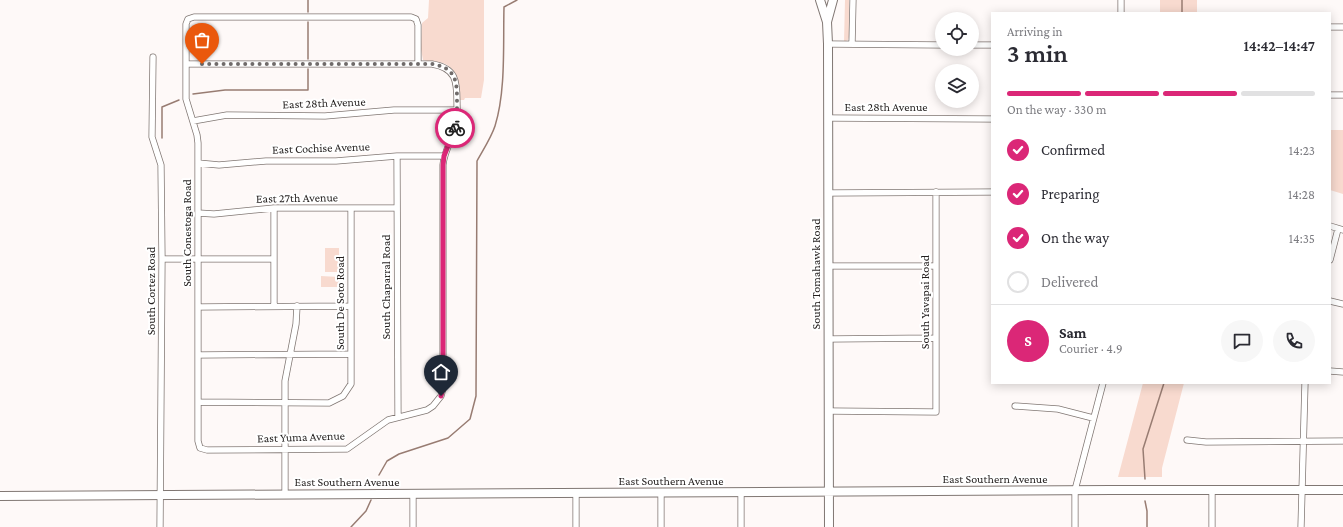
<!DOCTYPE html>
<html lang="en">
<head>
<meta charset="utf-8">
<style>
	body { margin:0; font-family:"Crimson Pro",serif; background:#f7f7f7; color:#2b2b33; height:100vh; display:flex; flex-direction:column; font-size:15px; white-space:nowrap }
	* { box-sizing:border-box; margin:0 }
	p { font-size:13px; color:#7c7c81 }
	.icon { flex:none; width:22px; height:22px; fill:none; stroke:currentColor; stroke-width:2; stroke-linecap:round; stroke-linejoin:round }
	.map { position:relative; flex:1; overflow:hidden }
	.drawer { position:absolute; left:991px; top:12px; width:340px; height:372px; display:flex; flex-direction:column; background:#fff; border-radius:0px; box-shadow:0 2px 10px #0003 }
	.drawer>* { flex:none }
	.fabs { position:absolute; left:935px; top:12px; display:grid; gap:8px }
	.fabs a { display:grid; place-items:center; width:44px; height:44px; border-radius:50%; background:#fff; box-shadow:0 2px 10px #0003; font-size:20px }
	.pin { position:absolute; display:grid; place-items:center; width:34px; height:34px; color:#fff; margin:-41px -17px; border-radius:50% 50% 50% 0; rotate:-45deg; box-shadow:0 0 4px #0007 }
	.pin .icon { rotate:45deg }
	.courier { position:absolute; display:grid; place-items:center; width:40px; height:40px; margin:-20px; border:3px solid #db2777; border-radius:50%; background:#fff; color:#222; box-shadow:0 1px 5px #0007 }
	.headline em { font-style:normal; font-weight:600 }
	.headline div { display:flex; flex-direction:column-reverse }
	.headline { display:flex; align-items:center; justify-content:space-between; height:68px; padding:0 16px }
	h1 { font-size:26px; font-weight:600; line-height:30px }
	.bar { display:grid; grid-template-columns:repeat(4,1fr); gap:6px 4px; align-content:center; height:48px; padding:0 16px }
	.bar i { height:5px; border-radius:3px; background:#e1e1e2 }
	.bar .on { background:#db2777 }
	.bar p { grid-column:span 4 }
	.line { display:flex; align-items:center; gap:10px; padding:0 16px; border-top:1px solid #e1e1e2 }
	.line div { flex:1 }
	.round { display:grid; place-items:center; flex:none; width:42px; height:42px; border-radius:21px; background:#f7f7f7 }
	ol { padding:0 16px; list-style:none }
	li { display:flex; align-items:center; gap:12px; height:44px }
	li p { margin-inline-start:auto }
	li .icon { padding:4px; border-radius:50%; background:#db2777; color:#fff; stroke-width:4 }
	li:last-child { color:#7c7c81 }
	li i { width:22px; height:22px; border:2px solid #e1e1e2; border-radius:50% }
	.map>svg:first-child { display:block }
	.green { fill:#f8dacf }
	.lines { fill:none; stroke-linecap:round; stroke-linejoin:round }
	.stream { stroke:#987c72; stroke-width:1.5 }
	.street-casing { stroke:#807773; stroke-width:7 }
	.secondary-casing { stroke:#807773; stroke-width:10 }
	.street { stroke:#fff; stroke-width:5.5 }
	.secondary { stroke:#fff; stroke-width:8 }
	.done { stroke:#706b6a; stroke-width:4; stroke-dasharray:0 7.2 }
	.route { stroke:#db2777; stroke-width:5 }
	.labels { text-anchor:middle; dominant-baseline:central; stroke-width:4; stroke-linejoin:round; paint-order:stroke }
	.street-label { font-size:12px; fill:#231f1e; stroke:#fff }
</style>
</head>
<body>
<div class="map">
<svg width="1343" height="527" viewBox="0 0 1343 527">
	<rect width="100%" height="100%" fill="#fef9f8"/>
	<path class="green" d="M429,0H484V80L481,98H465L464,100H460C461,84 458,66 439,62C433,61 428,62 423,60L421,49L422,23L428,18Z
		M845,0H849V37L848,40L844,42Z
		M1160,0H1197V13H1160Z
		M1330,130H1343V194L1330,190Z
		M325,248H339V272H325Z
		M321,276L339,277V287H321Z
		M1143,383H1184L1162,468V477H1118Z"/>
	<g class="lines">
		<path class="stream" d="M308,0V12
			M1182,13V0
			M308,22V59
			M193,94L225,90H308V69
			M162,138V107L179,100
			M379,475L387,461L399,454L448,438L470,419L476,396L477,161C483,150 491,138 495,126C506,91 503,44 504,7L517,0
			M1145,479L1143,449L1164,383
			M1145,501L1147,511V527
			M351,527L366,511L371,500"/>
		<defs>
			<path id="street" d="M1121,0V13
				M1330,27H1343
				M828,44L942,45
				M852,44L853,0
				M972,45H992
				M153,57L152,137L161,165L162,259L160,527
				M186,64H432C456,68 457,81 457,102C457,110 458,119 456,127C452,140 444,151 443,165V388L441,396L433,406L427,410L388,420L347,449L207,450L200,448L198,441V143L197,135L186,99V24L188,19L194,17H411L416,19L418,25V64
				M1330,95H1343
				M828,118L992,119
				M193,121L227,115L325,116L394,110H457
				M397,156L398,417
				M198,163L219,165L266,161H336L397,156H444
				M828,193L992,192
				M274,208V306
				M198,213L214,214L274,208H397
				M1330,226L1343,230
				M162,259H274
				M1330,260L1338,229
				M828,266H936
				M1330,301L1343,304
				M198,307L351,306
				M829,339L936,338
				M198,355L351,354
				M1330,371L1343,372
				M198,402L329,403L343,396L351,384V208
				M1015,406L1058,409L1093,418
				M828,411L936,412V192
				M1187,440L1206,442L1343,441
				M741,492V527
				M576,493V527
				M661,493V527
				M285,494V381L296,324L297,306
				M413,527V494
				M1075,527V490L1103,383
				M1212,527V490
				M1301,527L1305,383"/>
			<path id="secondary" d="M820,0L827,22L828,44L829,527
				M827,22L833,0
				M0,496L1112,490H1343"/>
		</defs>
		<use href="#street" class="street-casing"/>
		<use href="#secondary" class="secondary-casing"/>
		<use href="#street" class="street"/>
		<use href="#secondary" class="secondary"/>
	</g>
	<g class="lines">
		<path class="done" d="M202,64H432C457,68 457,82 457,103C457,112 457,120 455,128"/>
		<path class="route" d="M441,396L443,388V165L444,156L455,128"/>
	</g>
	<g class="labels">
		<g class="street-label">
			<text transform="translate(324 103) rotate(-2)">East 28th Avenue</text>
			<text x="886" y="107">East 28th Avenue</text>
			<text transform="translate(321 148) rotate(-2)">East Cochise Avenue</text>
			<text transform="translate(297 198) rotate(-1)">East 27th Avenue</text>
			<text transform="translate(187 233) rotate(-90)">South Conestoga Road</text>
			<text transform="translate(816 274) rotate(-90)">South Tomahawk Road</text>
			<text transform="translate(386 287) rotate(-90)">South Chaparral Road</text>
			<text transform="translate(151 291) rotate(-90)">South Cortez Road</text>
			<text transform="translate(925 302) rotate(-90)">South Yavapai Road</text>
			<text transform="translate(340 303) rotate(-90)">South De Soto Road</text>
			<text transform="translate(301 437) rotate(-2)">East Yuma Avenue</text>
			<text x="995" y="479">East Southern Avenue</text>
			<text x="671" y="481">East Southern Avenue</text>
			<text x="347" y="482">East Southern Avenue</text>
		</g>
	</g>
</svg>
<div class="fabs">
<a><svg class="icon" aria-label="locate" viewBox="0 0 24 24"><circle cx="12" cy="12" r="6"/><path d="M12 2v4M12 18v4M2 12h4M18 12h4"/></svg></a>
<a><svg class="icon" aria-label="layers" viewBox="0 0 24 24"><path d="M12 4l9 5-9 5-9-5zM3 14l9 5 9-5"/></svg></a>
</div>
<div class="pin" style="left:202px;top:64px;background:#ea580c"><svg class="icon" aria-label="bag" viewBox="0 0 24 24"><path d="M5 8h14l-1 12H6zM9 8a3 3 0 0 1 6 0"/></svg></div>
<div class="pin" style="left:441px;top:396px;background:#1f2937"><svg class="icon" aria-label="home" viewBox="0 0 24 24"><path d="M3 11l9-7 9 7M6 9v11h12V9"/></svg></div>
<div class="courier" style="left:455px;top:128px"><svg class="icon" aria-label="bike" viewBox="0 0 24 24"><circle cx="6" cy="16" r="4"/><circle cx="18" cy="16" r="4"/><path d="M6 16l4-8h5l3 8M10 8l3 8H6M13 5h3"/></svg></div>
<section class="drawer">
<div class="headline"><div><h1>3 min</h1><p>Arriving in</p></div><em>14:42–14:47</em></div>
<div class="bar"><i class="on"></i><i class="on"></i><i class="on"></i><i></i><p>On the way · 330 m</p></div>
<ol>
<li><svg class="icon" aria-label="check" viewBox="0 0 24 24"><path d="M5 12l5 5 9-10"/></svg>Confirmed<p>14:23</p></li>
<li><svg class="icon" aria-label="check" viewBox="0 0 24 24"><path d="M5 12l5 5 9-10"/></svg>Preparing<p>14:28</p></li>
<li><svg class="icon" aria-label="check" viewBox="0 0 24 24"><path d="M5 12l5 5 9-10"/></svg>On the way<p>14:35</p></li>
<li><i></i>Delivered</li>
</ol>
<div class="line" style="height:72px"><b class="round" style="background:#db2777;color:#fff">S</b><div><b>Sam</b><p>Courier · 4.9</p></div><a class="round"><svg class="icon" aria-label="chat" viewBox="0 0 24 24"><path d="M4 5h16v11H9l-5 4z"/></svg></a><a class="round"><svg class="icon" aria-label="phone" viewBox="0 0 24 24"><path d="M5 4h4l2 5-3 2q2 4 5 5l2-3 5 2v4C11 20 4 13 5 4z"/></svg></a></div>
</section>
</div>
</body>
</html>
